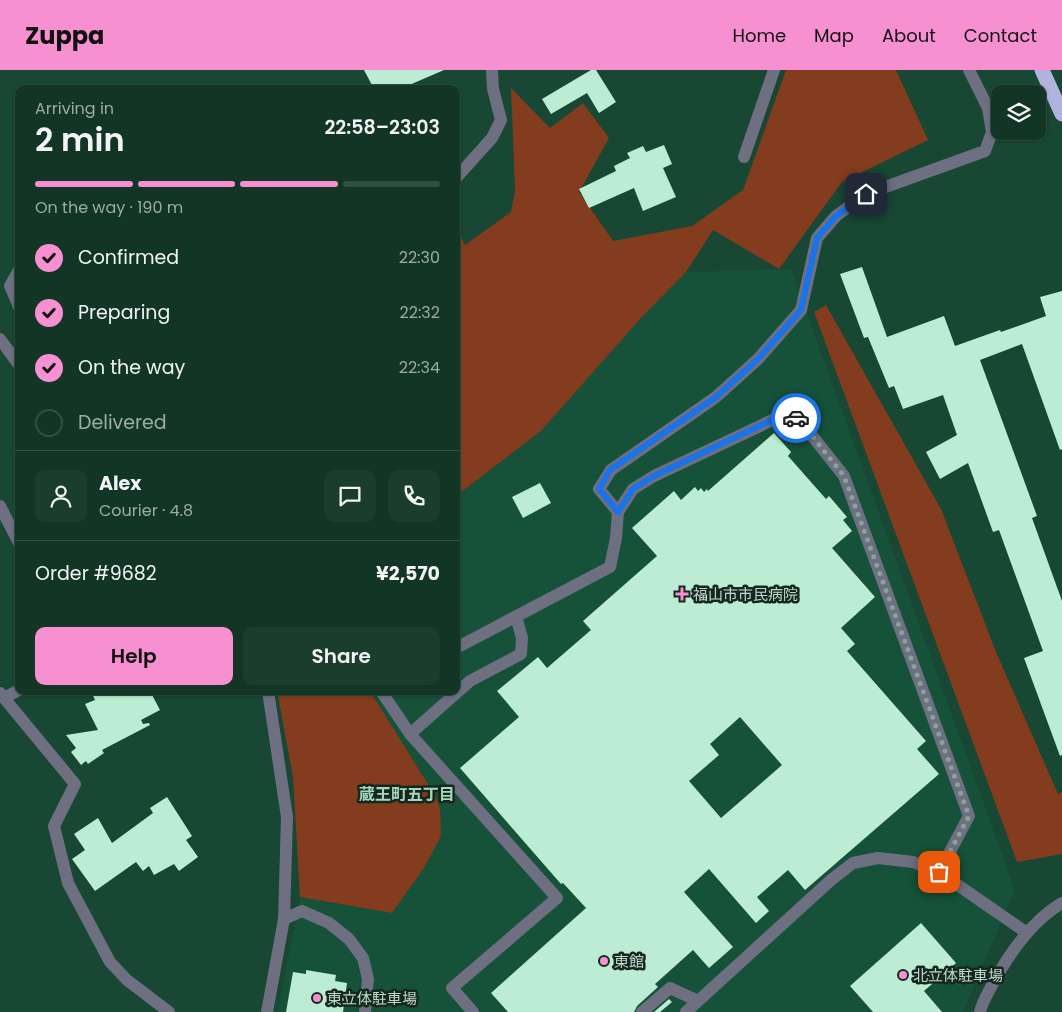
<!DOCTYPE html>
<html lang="en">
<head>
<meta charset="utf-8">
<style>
	body { margin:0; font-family:Poppins,"Noto Sans JP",sans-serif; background:#1b3d2e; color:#f1f3f6; height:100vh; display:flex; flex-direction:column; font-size:19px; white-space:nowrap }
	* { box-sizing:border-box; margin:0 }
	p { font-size:16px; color:#9caba7 }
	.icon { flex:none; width:28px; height:28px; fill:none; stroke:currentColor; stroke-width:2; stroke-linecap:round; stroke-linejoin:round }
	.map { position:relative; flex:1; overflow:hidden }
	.details { position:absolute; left:15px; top:15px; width:445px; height:610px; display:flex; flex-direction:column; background:#123526; border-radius:10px; box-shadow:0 1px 4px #0004,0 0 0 1px #315043 }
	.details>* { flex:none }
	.fabs { position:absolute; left:991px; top:15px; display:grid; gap:10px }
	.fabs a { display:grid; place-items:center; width:55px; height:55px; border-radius:10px; background:#123526; box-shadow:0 1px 4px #0004,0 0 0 1px #315043; font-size:25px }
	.pin { position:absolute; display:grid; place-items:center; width:42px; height:42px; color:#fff; margin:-21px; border-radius:10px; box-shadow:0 2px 8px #0006 }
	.courier { position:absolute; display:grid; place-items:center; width:50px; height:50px; margin:-25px; border:4px solid #1a73e8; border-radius:50%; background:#fff; color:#222; box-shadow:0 1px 6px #0007 }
	.head em { font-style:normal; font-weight:600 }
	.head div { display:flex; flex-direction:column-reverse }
	.head { display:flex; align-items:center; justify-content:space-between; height:85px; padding:0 20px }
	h1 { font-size:32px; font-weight:600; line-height:38px }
	.bar { display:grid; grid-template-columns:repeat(4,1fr); gap:8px 5px; align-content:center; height:60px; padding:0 20px }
	.bar i { height:6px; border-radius:4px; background:#315043 }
	.bar .active { background:#f690d1 }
	.bar p { grid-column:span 4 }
	.line { display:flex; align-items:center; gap:12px; padding:0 20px; border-top:1px solid #315043 }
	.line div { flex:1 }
	.round { display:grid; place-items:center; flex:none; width:52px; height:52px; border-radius:10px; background:#1b3d2e }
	ol { padding:0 20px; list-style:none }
	li { display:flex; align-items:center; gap:15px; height:55px }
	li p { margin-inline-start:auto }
	li .icon { padding:5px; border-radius:50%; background:#f690d1; color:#111; stroke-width:4 }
	li:last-child { color:#9caba7 }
	li i { width:28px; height:28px; border:2px solid #315043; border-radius:50% }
	.primary-button { display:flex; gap:10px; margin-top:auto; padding:10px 20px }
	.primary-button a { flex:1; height:58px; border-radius:10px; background:#f690d1; color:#111; font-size:20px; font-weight:600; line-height:58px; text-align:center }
	.primary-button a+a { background:#1b3d2e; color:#f1f3f6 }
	header { display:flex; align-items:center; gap:30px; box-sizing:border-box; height:70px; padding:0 25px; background:#f690d1; color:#111 }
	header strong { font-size:24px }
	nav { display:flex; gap:28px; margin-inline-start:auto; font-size:18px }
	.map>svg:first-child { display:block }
	.built { fill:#165139 }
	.green { fill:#833c1d }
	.building { fill:#bcedd4; fill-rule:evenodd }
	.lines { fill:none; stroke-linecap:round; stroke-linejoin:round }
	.minor { stroke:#6e6f81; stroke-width:12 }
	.highway { stroke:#b0b3de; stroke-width:15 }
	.done { stroke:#85a596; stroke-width:5; stroke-dasharray:0 9 }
	.route { stroke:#1a73e8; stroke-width:6 }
	.poi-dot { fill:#f690d1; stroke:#15281f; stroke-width:2 }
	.labels { text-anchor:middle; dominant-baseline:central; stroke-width:5; stroke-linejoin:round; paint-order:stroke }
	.poi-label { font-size:15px; fill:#c0d8cb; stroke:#15281f; text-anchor:start }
	.neighbourhood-label { font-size:16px; font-weight:bold; fill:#a6d7be; stroke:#15281f }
</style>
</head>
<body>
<header>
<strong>Zuppa</strong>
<nav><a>Home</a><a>Map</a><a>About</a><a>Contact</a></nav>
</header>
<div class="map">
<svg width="1062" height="942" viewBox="0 0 1062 942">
	<rect width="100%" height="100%" fill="#184733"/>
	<path class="built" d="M791,199L1015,820L963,942H278L300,827L392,843L424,798L441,766L436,727L370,621H456V426L541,361L641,248L686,202Z"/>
	<path class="green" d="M786,0H896L928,70L842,112L779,199L713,160L686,202L641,248L541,361L456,426V157L465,175L511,142L515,121L511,18L550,58L583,33L609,68L579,122L613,171L692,156L743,120Z
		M826,235L941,439L996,582L1058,724L1062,722V784L1017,792L814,242Z
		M277,621H370L436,727L440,739L441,766L424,798L392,843L300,827L293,707Z"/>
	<path class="building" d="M364,0H444L400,19H374Z
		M591,0H596L616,32L599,43L587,23L551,44L542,29Z
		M664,75L672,94L663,98L676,127L643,141L634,118L589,138L579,119L616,101L614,96L630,88L627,83L643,76L646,82Z
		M862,197L887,267L944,246L955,276L1000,260L1001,262L1046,246L1040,227L1062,221V379L1060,380L1022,274L980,290L1037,446L1032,448L1062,531V685L1060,686L1024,588L1043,581L999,460L993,462L968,393L940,409L926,382L957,365L943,325L903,339L894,316L889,318L868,267L864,268L840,204Z
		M774,363L791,382L788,386L826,429L829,426L847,447L843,450L852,461L832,478L875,527L841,558L855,574L847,581L926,671L917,679L939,704L805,820L788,800L757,827L769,841L756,853L709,799L684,822L733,877L709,898L693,880L655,914L658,917L637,936L634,942H508L491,923L586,838L563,813L561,814L460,698L519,647L497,621L538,587L547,598L591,560L583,551L657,486L632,458L674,421L681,430L695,417L698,421L701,418L704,422L707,419L708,421ZM740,647L782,695L721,748L689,711L719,685L710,674Z
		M540,413L551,433L523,448L512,427Z
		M91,621H150L160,640L141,650L143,654L149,653L150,655L102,680L104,683L88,694L86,691L81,695L71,682L76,678L66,665L98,660L85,634L95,630Z
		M167,727L192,766L186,770L198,787L179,801L174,794L154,805L149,796L143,801L136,792L95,821L72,789L85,780L74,764L98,748L112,773L153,743L150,738Z
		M921,853L956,893L924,921L942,942H873L850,916Z
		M306,900L336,905L335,911L347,913L343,942H286L293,902L306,904Z
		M669,929L672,932L660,942H654Z"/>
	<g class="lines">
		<path class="minor" d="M744,87L774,0
			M456,108L492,68L501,50L493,19L492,0
			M19,200L10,216L19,237
			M0,269L19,295
			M0,436L19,473
			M618,442L599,419L611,400L716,327L758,289L801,240L817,168L836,146L866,124L985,81L992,62L988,38L969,0
			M456,578L610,497L616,468L618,442L633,419L654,406L781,346L798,348L844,406L969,746L939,802
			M268,621L287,747L284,849
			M381,621L410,664L557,828L452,918L473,942
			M0,623L4,628L19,620
			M4,628L75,714L54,756L68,813L110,892L127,910L169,942
			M410,664L470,611L521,584L522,568L516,546
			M267,942L284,849L302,841L329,853L349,869L363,888L368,909L365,942
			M642,942L670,918L698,931
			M686,942L831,810L853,793L878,788L913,792L939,802L1027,863
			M980,942C982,933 987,925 991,917C1008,885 1030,852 1062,833"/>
		<path class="highway" d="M1042,0L1062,44"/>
	</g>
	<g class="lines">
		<path class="done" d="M796,348H798L844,406L969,746L939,802"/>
		<path class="route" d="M796,348L780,346L654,406L633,419L618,442L599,419L610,400L716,327L758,289L801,240L817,168L836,146L866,124"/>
	</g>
	<g class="poi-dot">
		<path d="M679.5 516.5h5v5h5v5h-5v5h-5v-5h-5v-5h5z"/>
		<circle cx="604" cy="891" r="5"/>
		<circle cx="903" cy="905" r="5"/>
		<circle cx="317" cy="928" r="5"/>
	</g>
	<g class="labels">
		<g class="poi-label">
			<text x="693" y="524">福山市市民病院</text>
			<text x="614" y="891">東館</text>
			<text x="913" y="905">北立体駐車場</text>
			<text x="327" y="928">東立体駐車場</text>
		</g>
		<g class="neighbourhood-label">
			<text x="407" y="724">蔵王町五丁目</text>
		</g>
	</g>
</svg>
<div class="fabs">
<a><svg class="icon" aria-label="layers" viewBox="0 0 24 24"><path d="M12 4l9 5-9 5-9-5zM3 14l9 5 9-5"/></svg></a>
</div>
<div class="pin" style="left:939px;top:802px;background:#ea580c"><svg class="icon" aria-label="bag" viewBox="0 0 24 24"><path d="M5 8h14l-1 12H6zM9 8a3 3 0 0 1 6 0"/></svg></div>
<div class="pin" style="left:866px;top:124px;background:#1f2937"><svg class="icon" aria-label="home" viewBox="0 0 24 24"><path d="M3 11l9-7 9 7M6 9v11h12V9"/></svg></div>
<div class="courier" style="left:796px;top:348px"><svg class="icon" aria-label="car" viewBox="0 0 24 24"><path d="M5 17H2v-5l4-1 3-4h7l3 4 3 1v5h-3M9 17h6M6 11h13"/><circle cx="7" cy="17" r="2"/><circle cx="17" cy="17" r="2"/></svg></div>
<section class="details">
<div class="head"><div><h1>2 min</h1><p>Arriving in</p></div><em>22:58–23:03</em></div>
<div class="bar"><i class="active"></i><i class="active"></i><i class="active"></i><i></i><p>On the way · 190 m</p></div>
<ol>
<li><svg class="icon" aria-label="check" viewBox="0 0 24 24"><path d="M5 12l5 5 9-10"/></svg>Confirmed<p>22:30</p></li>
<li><svg class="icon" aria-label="check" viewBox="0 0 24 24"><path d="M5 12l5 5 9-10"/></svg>Preparing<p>22:32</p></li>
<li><svg class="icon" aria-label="check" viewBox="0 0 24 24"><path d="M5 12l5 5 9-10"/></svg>On the way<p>22:34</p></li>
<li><i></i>Delivered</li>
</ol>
<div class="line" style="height:90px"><a class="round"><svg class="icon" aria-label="person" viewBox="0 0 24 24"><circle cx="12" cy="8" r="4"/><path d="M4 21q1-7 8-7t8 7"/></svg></a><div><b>Alex</b><p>Courier · 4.8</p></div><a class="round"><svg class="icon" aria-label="chat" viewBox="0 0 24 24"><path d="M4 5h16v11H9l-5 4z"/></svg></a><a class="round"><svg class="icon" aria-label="phone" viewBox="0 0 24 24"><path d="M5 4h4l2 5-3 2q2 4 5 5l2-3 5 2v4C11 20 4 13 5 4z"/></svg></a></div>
<div class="line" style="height:65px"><div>Order #9682</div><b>¥2,570</b></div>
<div class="primary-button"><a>Help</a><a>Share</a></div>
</section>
</div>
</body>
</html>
